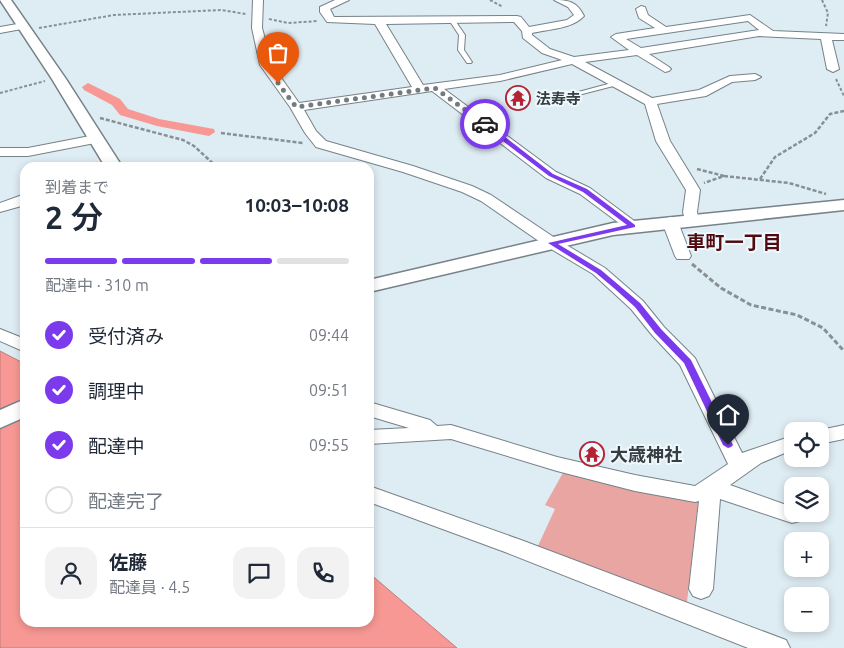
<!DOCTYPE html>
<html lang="ja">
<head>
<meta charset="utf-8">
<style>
	body { margin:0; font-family:Ubuntu,"Noto Sans JP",sans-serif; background:#f2f2f3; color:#1f2937; height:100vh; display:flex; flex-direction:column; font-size:19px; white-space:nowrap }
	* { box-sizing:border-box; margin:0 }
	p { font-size:16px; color:#747a83 }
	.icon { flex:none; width:28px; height:28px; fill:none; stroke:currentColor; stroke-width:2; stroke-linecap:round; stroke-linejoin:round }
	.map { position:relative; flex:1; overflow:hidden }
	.panel { position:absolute; left:20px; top:162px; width:354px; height:465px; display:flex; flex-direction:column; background:#fff; border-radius:15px; box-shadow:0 2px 8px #0003 }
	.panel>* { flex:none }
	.tools { position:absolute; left:784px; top:422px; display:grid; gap:10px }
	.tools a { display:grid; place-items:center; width:45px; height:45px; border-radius:10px; background:#fff; box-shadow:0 2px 8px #0003; font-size:25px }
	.pin { position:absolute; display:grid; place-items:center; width:42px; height:42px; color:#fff; margin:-51px -21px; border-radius:50% 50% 50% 0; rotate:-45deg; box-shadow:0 0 5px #0007 }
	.pin .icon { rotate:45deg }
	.courier { position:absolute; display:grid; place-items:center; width:50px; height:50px; margin:-25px; border:4px solid #7c3aed; border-radius:50%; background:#fff; color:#222; box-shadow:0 1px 6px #0007 }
	.overview em { font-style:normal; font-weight:600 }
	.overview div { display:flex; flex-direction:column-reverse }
	.overview { display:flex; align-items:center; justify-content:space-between; height:85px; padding:0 25px }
	h1 { font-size:32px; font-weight:600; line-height:38px }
	.bar { display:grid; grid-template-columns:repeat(4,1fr); gap:8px 5px; align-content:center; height:60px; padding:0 25px }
	.bar i { height:6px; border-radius:4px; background:#e0e1e3 }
	.bar .selected { background:#7c3aed }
	.bar p { grid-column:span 4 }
	.line { display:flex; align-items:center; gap:12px; padding:0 25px; border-top:1px solid #e0e1e3 }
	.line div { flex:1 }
	.round { display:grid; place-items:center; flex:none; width:52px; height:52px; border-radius:15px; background:#f2f2f3 }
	ol { padding:0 25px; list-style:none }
	li { display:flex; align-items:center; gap:15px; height:55px }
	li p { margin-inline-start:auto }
	li .icon { padding:5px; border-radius:50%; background:#7c3aed; color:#fff; stroke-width:4 }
	li:last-child { color:#747a83 }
	li i { width:28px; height:28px; border:2px solid #e0e1e3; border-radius:50% }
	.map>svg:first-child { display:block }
	.green { fill:#e9a5a2 }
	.water { fill:#f89894; stroke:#be7d7b }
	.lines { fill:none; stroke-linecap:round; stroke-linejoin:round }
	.canal { fill:#f89894; fill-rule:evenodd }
	.service-casing { stroke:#768288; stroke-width:2 }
	.minor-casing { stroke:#768288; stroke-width:2 }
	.tertiary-casing { stroke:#768288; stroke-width:3 }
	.path-far2 { stroke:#879095; stroke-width:2; stroke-dasharray:3 2; stroke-linecap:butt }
	.path-far1 { stroke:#879095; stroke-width:2.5; stroke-dasharray:4 2; stroke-linecap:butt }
	.path { stroke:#879095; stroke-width:3; stroke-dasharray:5 2.5; stroke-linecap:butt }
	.service { fill:#fff; fill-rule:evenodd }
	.minor { fill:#fff; fill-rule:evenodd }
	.tertiary { fill:#fff; fill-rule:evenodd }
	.route { fill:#7c3aed }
	.done { stroke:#727b7f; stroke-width:5; stroke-dasharray:0 9 }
	.labels { text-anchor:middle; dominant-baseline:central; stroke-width:4; stroke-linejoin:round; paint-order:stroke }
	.far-poi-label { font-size:15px; font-weight:bold; fill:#383e40; stroke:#eef9fe; text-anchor:start }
	.poi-label { font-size:18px; font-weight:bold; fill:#383e40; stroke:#eef9fe; text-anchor:start }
	.neighbourhood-label { font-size:19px; font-weight:bold; fill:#500b11; stroke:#eef9fe }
</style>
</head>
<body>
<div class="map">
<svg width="844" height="648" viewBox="0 0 844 648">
	<rect width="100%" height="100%" fill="#deecf3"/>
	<path class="green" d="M564,471L698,502L687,602L537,548L555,509L545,505Z"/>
	<path class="water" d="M0,351L25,364V622H369V573L457,648H0Z"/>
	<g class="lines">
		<path class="canal" d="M88,83L120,99L128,109L159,119L214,129L215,132L209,136L157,126L120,115L112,105L84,90L82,87Z"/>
		<defs>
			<path id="service" d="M450,19H454L465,35L464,50L472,62L471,63H467L458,50L459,35L449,20Z
				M619,81L621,82V84L563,99L560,97Z"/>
			<path id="minor" d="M253,0H263L262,28L272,65L299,103L412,87L375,24L327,22L320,12V7L335,0H349L330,9L334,17L517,16L521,17L529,27L567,20L574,15L568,7L554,0C569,0 577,2 584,16C572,29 549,29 532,33V35L550,49L574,57L629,50L611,37L616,34L655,28L639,18L636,9L641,6L645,7L648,15L666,27L750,15L773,31L844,34V40H832L839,69L833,72L827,69L821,39L759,36L649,54L669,67L671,69L669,71L665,72L637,55L585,62L652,98L699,90L730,76L755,74L761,77L755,80L732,82L706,96L657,104L670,141L700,190L697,212L699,221L696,224H686L683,212L686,190L656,141L645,104L572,64L500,81L444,89L556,172L590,188L637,223L640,226L637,229H627L580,194L546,178L432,91L304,110L316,131L326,141L413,166L472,186L491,195L558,240L605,268L643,301L664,327L695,358L742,453L792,436V450L761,463L730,485L792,507V514L803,515L800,521L792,523L720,499L713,589L709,596L701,599L693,596L689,589L699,501L695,502L635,491L557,471L451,439L369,444V430L409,428L369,416V402L430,420L437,426L451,425L557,457L635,475L695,486L728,464L680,365L652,335L631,309L593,274L546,246L481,201L462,192L403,172L316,147L305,133L290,107L260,65L252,28ZM748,21L759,30L641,48L626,39ZM514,22L522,31L523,38L542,53L562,60L500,75L423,85L386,24Z
				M23,23L27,24L28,26L27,28L0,33V27Z
				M95,135L100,136L102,139L100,142L28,156H0V148H28Z
				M25,194V205L0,212V203Z
				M670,217L675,219L678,222L691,256L689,259H677L675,256L662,222L665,219Z
				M0,329L25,339V352L0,341Z
				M844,425V439L820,444V431H816Z
				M369,486L521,540L786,640L790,648H748L505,552L369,502Z"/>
			<path id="tertiary" d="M0,0H11L66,79L123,168H106L52,79Z
				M844,200V210L613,235L369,292V280L613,223Z
				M25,399V417L0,428V410Z"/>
		</defs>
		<use href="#service" class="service-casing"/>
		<use href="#minor" class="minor-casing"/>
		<use href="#tertiary" class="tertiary-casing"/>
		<path class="path-far2" d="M490,0L503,7
			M822,0L828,13L826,26
			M269,19L288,23L318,21
			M39,28L114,15L221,10L246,14
			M836,79L844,96
			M0,93L45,81"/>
		<path class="path-far1" d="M100,118L183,140L194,146L218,168
			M221,133L303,143
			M697,169L724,176L704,183
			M724,176L789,183L826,194
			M760,179L775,157L815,133L830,114L844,111"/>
		<path class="path" d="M692,264L721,288L751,305L797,315L823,328L844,351"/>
		<use href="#service" class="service"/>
		<use href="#minor" class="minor"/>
		<use href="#tertiary" class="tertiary"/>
	</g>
	<path class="route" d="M483,123H487L553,174L587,189L635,225V227L558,244L601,270L640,303L661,329L691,360L733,445L731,447L728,448L723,445L684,363L655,333L635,307L615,289L596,273L548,243L627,225L583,192L549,176L483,126Z"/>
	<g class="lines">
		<path class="done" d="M278,83L296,107L435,88L485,124"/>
	</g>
	<defs>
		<symbol id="temple-ring" viewBox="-11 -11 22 22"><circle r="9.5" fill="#eef9fe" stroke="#b42331" stroke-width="1.5"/><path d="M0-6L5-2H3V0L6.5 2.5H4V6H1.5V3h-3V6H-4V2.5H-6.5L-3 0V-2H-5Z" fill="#b42331"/></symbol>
	</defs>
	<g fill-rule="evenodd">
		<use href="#temple-ring" x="504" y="84" width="28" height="28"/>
		<use href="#temple-ring" x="578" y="440" width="28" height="28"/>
	</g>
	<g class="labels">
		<g class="far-poi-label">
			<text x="536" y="98">法寿寺</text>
		</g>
		<g class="poi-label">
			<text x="610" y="454">大歳神社</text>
		</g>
		<g class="neighbourhood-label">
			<text x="734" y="242">車町一丁目</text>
		</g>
	</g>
</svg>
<div class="tools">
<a><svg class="icon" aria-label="locate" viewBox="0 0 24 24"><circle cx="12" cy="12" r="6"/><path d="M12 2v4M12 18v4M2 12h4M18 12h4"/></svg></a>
<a><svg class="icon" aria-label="layers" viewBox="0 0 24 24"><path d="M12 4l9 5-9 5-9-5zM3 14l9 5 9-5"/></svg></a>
<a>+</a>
<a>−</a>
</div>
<div class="pin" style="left:278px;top:83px;background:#ea580c"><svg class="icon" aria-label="bag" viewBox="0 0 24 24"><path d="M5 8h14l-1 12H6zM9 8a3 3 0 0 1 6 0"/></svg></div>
<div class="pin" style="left:728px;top:445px;background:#1f2937"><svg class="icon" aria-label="home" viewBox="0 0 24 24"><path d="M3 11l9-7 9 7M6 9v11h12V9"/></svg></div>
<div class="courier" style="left:485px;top:124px"><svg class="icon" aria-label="car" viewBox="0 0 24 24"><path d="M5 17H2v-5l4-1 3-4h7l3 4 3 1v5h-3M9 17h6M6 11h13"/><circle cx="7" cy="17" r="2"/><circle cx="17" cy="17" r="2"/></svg></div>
<section class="panel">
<div class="overview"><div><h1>2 分</h1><p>到着まで</p></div><em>10:03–10:08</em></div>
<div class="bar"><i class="selected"></i><i class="selected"></i><i class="selected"></i><i></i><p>配達中 · 310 m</p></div>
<ol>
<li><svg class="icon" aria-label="check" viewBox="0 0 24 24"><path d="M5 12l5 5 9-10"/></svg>受付済み<p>09:44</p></li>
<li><svg class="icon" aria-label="check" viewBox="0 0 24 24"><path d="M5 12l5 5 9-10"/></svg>調理中<p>09:51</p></li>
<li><svg class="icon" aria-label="check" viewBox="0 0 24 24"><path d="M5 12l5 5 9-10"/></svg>配達中<p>09:55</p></li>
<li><i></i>配達完了</li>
</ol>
<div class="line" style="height:90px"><a class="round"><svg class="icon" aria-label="person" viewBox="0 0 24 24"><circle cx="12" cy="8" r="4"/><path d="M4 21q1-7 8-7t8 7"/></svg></a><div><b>佐藤</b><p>配達員 · 4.5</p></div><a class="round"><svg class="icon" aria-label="chat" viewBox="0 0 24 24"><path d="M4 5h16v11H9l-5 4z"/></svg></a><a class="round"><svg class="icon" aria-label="phone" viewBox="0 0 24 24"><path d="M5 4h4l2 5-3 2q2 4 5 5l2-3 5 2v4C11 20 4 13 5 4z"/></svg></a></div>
</section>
</div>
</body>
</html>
